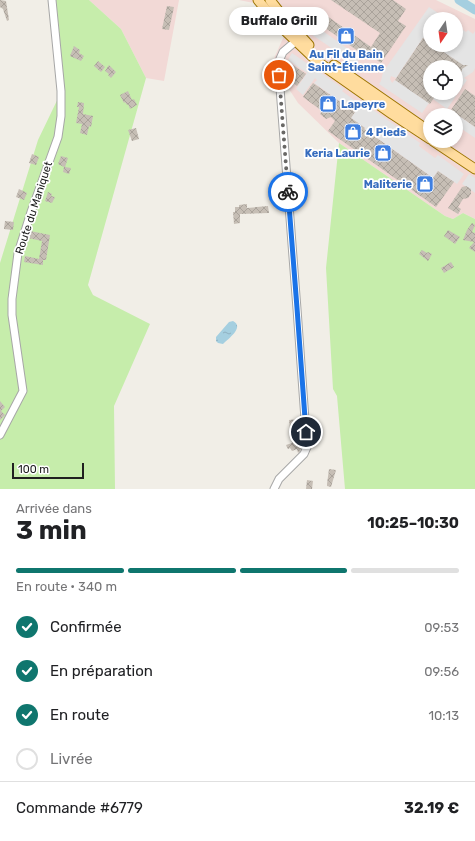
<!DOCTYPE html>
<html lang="fr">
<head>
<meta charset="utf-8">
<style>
	body { margin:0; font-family:Rubik,sans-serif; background:#f6f6f6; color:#202124; height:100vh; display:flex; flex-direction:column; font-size:15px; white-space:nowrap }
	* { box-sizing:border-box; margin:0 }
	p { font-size:13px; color:#757577 }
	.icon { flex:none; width:22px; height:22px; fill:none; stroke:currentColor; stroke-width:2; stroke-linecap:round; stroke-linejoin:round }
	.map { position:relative; height:489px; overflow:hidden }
	.drawer { display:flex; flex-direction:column; background:#fff; flex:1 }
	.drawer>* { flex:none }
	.needle { width:26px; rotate:193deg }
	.tools { position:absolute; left:423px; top:12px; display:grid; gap:8px }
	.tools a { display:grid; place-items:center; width:40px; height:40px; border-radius:50%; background:#fff; box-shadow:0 2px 6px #0003; font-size:20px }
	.scale { position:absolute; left:12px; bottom:10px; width:72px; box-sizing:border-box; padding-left:4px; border:2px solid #202020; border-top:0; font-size:11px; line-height:14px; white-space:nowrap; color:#202020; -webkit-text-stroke:3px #fff; paint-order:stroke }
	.pin { position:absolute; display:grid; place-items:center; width:34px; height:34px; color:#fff; margin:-17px; border:2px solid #fff; border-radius:50%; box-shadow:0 1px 4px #0007 }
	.courier { position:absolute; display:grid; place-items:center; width:40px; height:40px; margin:-20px; border:3px solid #1a73e8; border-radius:50%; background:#fff; color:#222; box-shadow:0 1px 5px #0007 }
	.bubble { position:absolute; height:28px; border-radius:14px; background:#fff; box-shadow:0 2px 6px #0003; font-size:13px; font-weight:700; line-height:28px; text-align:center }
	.head em { font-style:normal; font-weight:700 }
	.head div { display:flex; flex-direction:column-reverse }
	.head { display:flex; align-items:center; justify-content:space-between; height:68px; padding:0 16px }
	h1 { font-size:26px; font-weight:700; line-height:30px }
	.bar { display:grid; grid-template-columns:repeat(4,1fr); gap:6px 4px; align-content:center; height:48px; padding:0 16px }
	.bar i { height:5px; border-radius:3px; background:#e0e0e0 }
	.bar .selected { background:#0f766e }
	.bar p { grid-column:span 4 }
	.line { display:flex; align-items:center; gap:10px; padding:0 16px; border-top:1px solid #e0e0e0 }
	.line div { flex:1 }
	ol { padding:0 16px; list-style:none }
	li { display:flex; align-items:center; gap:12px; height:44px }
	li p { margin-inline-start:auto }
	li .icon { padding:4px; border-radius:50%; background:#0f766e; color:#fff; stroke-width:4 }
	li:last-child { color:#757577 }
	li i { width:22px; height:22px; border:2px solid #e0e0e0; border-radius:50% }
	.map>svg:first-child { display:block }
	.commercial { fill:#f2d9d6; fill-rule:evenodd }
	.grass { fill:#c6edab }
	.parking { fill:#e4e4e4 }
	.water { fill:url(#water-ripples) }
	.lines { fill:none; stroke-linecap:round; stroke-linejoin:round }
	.river { stroke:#a5cfe0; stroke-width:9 }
	.building { fill:url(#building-cross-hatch) }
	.minor-casing { stroke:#a7a7a7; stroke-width:9 }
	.major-casing { stroke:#9d7500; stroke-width:11 }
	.minor { stroke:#fff; stroke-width:7 }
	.major { stroke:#ffdc9e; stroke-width:9 }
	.done { stroke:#696866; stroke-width:4; stroke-dasharray:0 7.2 }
	.route { stroke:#1a73e8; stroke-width:5 }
	.labels { text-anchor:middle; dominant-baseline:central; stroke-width:3.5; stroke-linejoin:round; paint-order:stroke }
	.shop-label { font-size:11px; font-weight:bold; fill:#366cbe; stroke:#fff; text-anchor:start }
	.street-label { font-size:11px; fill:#202020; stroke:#fff }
</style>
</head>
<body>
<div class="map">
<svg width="475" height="489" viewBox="0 0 475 489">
	<defs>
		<pattern id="water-ripples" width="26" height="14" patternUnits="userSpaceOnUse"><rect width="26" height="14" fill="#a5cfe0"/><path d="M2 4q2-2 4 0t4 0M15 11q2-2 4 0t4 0" fill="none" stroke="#8eb1c0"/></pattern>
		<pattern id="building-cross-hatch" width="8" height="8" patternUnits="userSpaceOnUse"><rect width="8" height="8" fill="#c6beb5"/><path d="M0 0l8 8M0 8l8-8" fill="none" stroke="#aaa39b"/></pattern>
	</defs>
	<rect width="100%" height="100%" fill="#f1eee7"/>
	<path class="commercial" d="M89,0H179L164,81L146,78L121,29Z
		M239,0H436L475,19V219L463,213L453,219L445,216L339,143L298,103L272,63L284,36L258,4ZM430,19H456V45H430ZM430,67H456V93H430ZM430,115H456V141H430Z"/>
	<path class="grass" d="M56,0H89L121,29L146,78L88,285L93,295L150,324L114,406L115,489H0V263L38,140L64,86Z
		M339,143L445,216L453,219L463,213L475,219V489H345L337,396L333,389L326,268Z"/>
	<path class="parking" d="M429,7L447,19H430V43L423,38L396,78L391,76L390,79L392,83L395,80L429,103L422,113L379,84L381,81L383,72Z
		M310,22L361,58L357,62H352L305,30Z
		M456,25L466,32L468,30L473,34L475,31V68L473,72L464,78L467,80L447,109L433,99L437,93H456V67L458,62L433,45H456Z
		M292,53L344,89L342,91L346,94L361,105L362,102L420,143L419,146L435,158L438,155L464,174L457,184L438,171L433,178L364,129L365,128L351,118L355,112L314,83L317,80L315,78L303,95L296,89L307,73L288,60Z
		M451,110L475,127V138L456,125V115H448Z
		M469,174L475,178V193L462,184Z"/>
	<path class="water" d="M233,321C245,327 228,339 223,344L218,343L216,341V337L229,322Z"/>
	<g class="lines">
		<path class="river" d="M459,0L475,10"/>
	</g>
	<path class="building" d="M0,0L6,1L9,20L7,21L3,9L0,7Z
		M331,0H393L406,9L398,21L406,26L381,63L367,53L365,56L321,25L327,16L371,47L380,33Z
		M167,6L174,7L169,30L162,29Z
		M423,38L430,43V45H433L463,65H468L462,69V71L460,73L456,72V67H430V93H437L430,104L395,80Z
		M74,46L80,50L79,53L84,56L81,61L70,56Z
		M98,61L105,67L101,72L94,66Z
		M109,65L116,72L111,78L108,75L109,74L105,71Z
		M293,65L306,74L297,86L285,77Z
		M313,83L355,112L351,118L365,128L364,129L402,156L433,178L438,171L454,182L436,207L328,131L335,121L331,117L326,119L320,114L322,111L303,97Z
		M465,89L475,96V127L451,110Z
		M128,91L132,100L134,99L137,105L130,109L128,104L127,105L125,102L124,103L120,95Z
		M78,102L84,103L83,114L93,116L91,127L89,126L87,135L80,133L82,124L76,123L79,107H77Z
		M136,128L139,139L132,141L128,130Z
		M32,154L39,157L36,165L29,163Z
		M61,156L68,158L65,167L71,168L69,174L63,172L64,167L58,164Z
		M466,186L471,189V194L468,198L463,199L458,207L461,209L458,214L448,208L462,187Z
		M19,189L27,193L24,200L16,197Z
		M48,192L52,194L51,196L55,197L52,203L45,201Z
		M247,204V208L268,206L269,213L240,214V223L234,224L233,212H235V207H239V205Z
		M5,221L14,222L13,230L4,229Z
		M472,223L475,225L472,232L475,233V252L469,248L474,242L463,240L467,230Z
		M448,230L460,237L455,244L444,236Z
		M30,231L50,235L46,260H43V265L24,262L25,256L39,259L42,241L28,238Z
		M422,250L427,253L428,252L432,254L428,261L419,254Z
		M451,262L454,267L444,273L441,268Z
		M0,401L5,407L1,411L5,415L0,420Z
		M299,419L302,446L300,451L298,453L297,449L292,451L290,448L288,449L286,445L292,443L289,420Z
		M329,469L336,470L331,487L327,486V484Z
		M307,480L313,481L312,489H306Z"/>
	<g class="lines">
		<defs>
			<path id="minor" d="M0,435L23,391L12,315V299L18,253L31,212L58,137L61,116V91L52,0
				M274,489L279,479L304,454L307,447L297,309L279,75V61L283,52L296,41L299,40"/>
			<path id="major" d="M258,0L278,24L318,62L392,114L430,139
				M270,0L284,18L309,45
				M334,65L426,129
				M433,141L475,169"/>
		</defs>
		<use href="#minor" class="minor-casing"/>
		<use href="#major" class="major-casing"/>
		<use href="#minor" class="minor"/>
		<use href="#major" class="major"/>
	</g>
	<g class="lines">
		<path class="done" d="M279,75L288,192"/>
		<path class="route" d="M288,192L297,308L306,432"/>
	</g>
	<defs>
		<symbol id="shop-square" viewBox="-11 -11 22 22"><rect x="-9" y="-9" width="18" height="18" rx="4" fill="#3f7fe0" stroke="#fff"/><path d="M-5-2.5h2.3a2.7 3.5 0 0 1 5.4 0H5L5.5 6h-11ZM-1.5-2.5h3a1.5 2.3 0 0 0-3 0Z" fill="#fff"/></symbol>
	</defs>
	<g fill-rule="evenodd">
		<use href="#shop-square" x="336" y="26" width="20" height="20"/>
		<use href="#shop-square" x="318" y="94" width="20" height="20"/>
		<use href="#shop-square" x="343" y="122" width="20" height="20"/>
		<use href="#shop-square" x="373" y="143" width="20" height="20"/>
		<use href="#shop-square" x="415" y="174" width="20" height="20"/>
	</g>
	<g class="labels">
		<g class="shop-label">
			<text x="346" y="54" text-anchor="middle">Au Fil du Bain<tspan x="346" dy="13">Saint-Étienne</tspan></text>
			<text x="341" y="104">Lapeyre</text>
			<text x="366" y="132">4 Pieds</text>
			<text x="370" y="153" text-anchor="end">Keria Laurie</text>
			<text x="412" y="184" text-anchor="end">Maliterie</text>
		</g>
		<g class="street-label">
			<text transform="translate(34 208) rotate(-72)">Route du Maniquet</text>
		</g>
	</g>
</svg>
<div class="tools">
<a><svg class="needle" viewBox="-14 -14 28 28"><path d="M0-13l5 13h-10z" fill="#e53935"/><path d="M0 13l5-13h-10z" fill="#757577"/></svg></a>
<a><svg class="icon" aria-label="locate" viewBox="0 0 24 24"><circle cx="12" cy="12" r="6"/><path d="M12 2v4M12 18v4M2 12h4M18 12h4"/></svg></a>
<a><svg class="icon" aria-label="layers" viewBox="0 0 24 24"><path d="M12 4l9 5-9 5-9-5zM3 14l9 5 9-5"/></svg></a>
</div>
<div class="scale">100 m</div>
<div class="pin" style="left:279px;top:75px;background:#ea580c"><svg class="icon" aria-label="bag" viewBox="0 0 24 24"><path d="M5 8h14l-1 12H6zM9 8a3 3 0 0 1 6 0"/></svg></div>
<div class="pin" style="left:306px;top:432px;background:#1f2937"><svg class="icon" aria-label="home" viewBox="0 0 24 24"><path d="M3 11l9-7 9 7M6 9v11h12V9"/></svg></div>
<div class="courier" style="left:288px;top:192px"><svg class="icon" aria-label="bike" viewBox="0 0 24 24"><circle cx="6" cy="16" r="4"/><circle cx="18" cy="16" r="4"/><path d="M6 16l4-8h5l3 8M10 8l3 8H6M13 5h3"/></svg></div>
<div class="bubble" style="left:229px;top:7px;width:100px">Buffalo Grill</div>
</div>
<section class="drawer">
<div class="head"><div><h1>3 min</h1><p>Arrivée dans</p></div><em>10:25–10:30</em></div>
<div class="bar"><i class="selected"></i><i class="selected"></i><i class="selected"></i><i></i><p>En route · 340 m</p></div>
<ol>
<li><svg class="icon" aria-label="check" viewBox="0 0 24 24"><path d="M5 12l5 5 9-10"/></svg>Confirmée<p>09:53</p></li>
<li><svg class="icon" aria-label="check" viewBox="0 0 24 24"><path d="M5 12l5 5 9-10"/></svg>En préparation<p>09:56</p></li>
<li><svg class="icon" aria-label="check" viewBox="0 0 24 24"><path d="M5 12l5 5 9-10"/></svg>En route<p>10:13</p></li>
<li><i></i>Livrée</li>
</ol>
<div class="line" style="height:52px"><div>Commande #6779</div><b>32.19 €</b></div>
</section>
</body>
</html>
